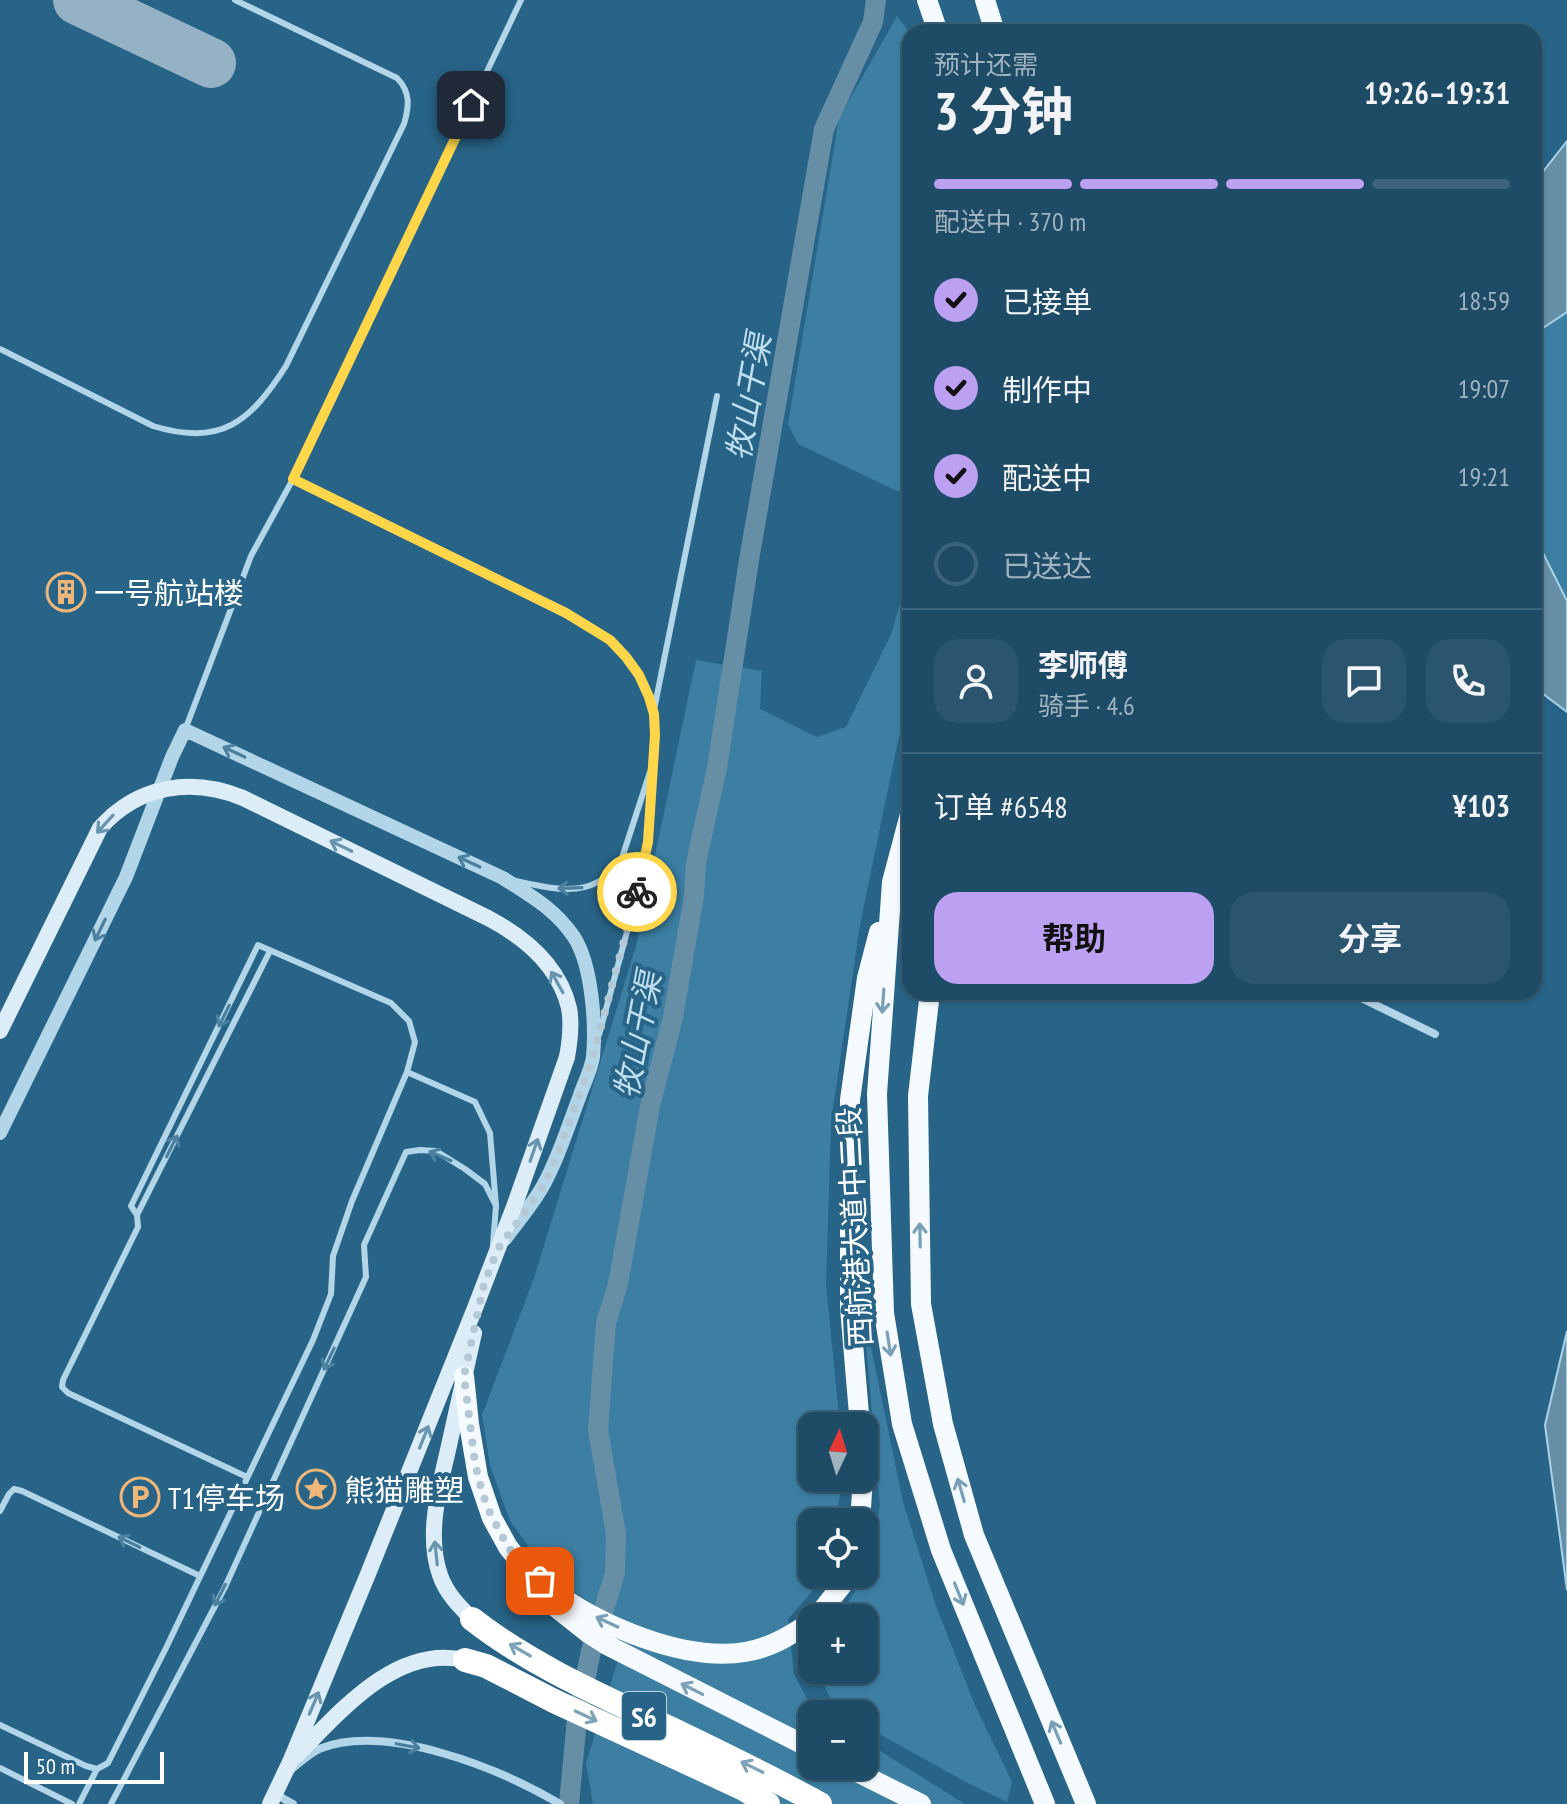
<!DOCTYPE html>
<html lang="zh">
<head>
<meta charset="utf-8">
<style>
	body { margin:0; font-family:"PT Sans Narrow","Noto Sans SC",sans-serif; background:#2b556e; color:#f1f3f6; height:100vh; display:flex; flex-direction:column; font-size:30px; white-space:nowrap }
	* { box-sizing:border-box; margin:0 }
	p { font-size:26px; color:#a1b3bf }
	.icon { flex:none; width:44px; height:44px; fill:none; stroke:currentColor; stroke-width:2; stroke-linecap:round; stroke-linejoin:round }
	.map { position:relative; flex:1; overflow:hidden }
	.side { position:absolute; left:902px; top:24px; width:640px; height:976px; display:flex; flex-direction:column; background:#1e4b65; border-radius:24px; box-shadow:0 2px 6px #0004,0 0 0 2px #3c6379 }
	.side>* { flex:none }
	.needle { width:52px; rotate:4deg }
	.controls { position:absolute; left:798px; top:1412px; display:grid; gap:16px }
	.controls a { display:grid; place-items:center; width:80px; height:80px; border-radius:16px; background:#1e4b65; box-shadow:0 2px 6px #0004,0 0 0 2px #3c6379; font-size:40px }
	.scale { position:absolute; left:24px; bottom:20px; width:140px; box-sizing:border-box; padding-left:8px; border:4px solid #fff; border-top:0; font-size:22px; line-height:28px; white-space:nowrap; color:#fff; -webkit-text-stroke:6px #286487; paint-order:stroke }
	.pin { position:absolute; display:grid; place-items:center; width:68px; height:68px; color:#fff; margin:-34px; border-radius:16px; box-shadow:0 4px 12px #0006 }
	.courier { position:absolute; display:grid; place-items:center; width:80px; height:80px; margin:-40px; border:6px solid #ffd54a; border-radius:50%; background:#fff; color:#222; box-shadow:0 2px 10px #0007 }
	.headline em { font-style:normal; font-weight:700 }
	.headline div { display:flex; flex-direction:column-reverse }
	.headline { display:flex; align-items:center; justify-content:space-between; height:136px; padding:0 32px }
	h1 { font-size:52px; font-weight:700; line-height:60px }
	.bar { display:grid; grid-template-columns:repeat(4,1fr); gap:12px 8px; align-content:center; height:96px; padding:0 32px }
	.bar i { height:10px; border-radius:6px; background:#3c6379 }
	.bar .current { background:#bca0f2 }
	.bar p { grid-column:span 4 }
	.line { display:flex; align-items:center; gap:20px; padding:0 32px; border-top:2px solid #3c6379 }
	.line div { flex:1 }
	.round { display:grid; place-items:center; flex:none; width:84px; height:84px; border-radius:24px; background:#2b556e }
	ol { padding:0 32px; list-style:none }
	li { display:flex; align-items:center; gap:24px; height:88px }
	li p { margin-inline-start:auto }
	li .icon { padding:8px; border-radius:50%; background:#bca0f2; color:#111; stroke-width:4 }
	li:last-child { color:#a1b3bf }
	li i { width:44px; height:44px; border:4px solid #3c6379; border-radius:50% }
	.cta { display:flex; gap:16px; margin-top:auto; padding:16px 32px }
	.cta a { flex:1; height:92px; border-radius:24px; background:#bca0f2; color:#111; font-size:32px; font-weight:700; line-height:92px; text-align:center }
	.cta a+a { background:#2b556e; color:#f1f3f6 }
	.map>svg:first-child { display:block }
	.green { fill:#3c7fa3 }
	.water { fill:#668ea5; stroke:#a8d2e8; stroke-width:2 }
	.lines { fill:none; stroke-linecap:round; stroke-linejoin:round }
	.canal { stroke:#668ea5; stroke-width:20 }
	.taxiway { stroke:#94b2c3; stroke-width:50 }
	.service { stroke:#b3d5e8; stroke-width:6 }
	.minor { stroke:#b3d5e8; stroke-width:8 }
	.tertiary { stroke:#b3d5e8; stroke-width:14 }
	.secondary { stroke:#ddedf7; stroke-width:16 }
	.primary { stroke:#f5fafe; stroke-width:20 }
	.motorway { stroke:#fff; stroke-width:24 }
	.secondary-bridge { stroke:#ddedf7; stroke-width:16 }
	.oneway { stroke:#4b809f }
	.oneway2 { stroke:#6794ae }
	.oneway3 { stroke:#7aa0b7 }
	.oneway4 { stroke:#7ea2b7 }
	.done { stroke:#b4c9d5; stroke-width:8; stroke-dasharray:0 14.4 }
	.route { stroke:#ffd54a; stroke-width:10 }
	.labels { text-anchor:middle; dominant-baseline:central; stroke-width:8; stroke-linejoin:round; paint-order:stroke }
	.shield { fill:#286487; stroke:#bed0db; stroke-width:2 }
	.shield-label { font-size:28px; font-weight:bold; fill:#fff }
	.poi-label { font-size:30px; fill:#fff; stroke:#286487; text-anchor:start }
	.street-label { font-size:30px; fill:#fff; stroke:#286487 }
	.water-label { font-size:32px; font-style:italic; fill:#bfdfef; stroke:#286487 }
</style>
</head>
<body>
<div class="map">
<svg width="1567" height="1804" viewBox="0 0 1567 1804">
	<rect width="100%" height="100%" fill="#286487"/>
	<path class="green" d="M897,16L910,33V497L798,444L788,424L839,118Z
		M1567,312V601L1534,535V334Z
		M910,568V694L896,750L860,925L831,1122L826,1285L840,1426H812V1478H843L835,1522H812V1574H819L815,1588L788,1619L794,1674L813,1710L820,1714H812V1766H864V1741L965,1804H593L586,1763L629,1625L563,1586L537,1557L510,1521L490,1465L482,1415L534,1278L636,946L696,660L762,671L760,709L817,737L846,727L892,632Z
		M863,1308L903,1502L936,1606L974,1703L1012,1782L1007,1802L962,1780L865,1726L864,1714C831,1714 830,1697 818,1670H864V1618H838L867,1572L880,1506Z"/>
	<path class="water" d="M1567,141V312L1534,334V183Z
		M1534,535L1567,601V712L1534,687Z
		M1567,1331V1590L1545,1425Z"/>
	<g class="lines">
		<path class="canal" d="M569,1804L577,1719L591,1651L615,1573L616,1534L598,1430L606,1323L618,1284L650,1106L673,1017L694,896L696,863L717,768L749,560L824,129L873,22L876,0"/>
		<path class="taxiway" d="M78,0L211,63"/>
		<path class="service" d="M0,349L153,426C221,447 250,422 286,366L404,124C409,107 411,92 397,78L235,0
			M293,479L521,0
			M654,710L717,396
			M185,730L251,556L293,479L594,629L610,640L626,657L639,675L654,714L655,735L648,842L631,917L599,1035
			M516,881C557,890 597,900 622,858L650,772
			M407,1072L475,1102L490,1133L496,1206L493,1244
			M137,1215L270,951
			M0,1511L9,1494L14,1489L22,1491L200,1576
			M0,1725L86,1766L97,1769L108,1763L166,1648L313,1340L331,1294L333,1256L352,1201L407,1072L415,1042L409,1021L391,1003L258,945L131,1206L137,1215L138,1227L63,1380L62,1387L68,1393L247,1477
			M0,1768L72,1804
			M79,1804L97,1769
			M111,1804L225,1587L366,1277L364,1245L406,1152L420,1150L436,1151L465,1169L485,1184L496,1206"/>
		<path class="minor" d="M1349,992L1435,1034
			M289,1771C299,1764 308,1754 319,1749C387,1722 501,1769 560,1804
			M275,1794L293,1804"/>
		<path class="tertiary" d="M0,1133L126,877L172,757L185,730L503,878C531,896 555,909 574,937C592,965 596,1024 593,1057C591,1071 583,1085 579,1098C568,1126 559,1157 544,1184C534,1203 518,1221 505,1239"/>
		<path class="secondary" d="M472,1619C459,1606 446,1593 440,1575C425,1532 441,1483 450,1441C458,1405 466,1369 474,1333
			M297,1755C340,1712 396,1644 465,1660
			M270,1804L290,1762L368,1574L475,1308L515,1204L567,1057"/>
		<path class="primary" d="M927,0L938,32
			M985,0L995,32
			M910,814L892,882L877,1094L884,1313L902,1424L941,1550L1045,1804
			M930,992L918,1096L921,1304L943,1424L974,1535L1086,1804
			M464,1376L469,1424L478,1477L492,1518L508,1547L554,1606L588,1633L607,1645L812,1749
			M860,1426L850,1308V1100L867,978L879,932
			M860,1522L863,1478
			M549,1588C598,1625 683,1662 745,1652C771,1648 791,1635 812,1621
			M816,1618L842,1585L846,1574
			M845,1766L921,1804"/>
		<path class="motorway" d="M472,1619C527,1662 593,1692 655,1721C711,1748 766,1774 820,1804
			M465,1660L486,1666L554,1701L744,1789L768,1804"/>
		<path class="secondary-bridge" d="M0,1031L100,828C138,785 192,777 243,798L488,918C524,937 559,966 569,1008C572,1024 570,1041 567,1057"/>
	</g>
	<defs><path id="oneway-shaft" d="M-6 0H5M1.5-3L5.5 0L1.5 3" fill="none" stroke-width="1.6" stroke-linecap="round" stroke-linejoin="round" transform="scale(2)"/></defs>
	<g class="oneway">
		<use href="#oneway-shaft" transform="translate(234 752) rotate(-155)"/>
		<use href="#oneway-shaft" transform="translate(469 862) rotate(-155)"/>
		<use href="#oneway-shaft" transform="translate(570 888) rotate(178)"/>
		<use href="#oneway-shaft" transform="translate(100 930) rotate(116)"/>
		<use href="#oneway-shaft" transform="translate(224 1016) rotate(116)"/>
		<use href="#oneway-shaft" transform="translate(172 1146) rotate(-63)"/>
		<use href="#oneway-shaft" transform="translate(440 1156) rotate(-157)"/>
		<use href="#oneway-shaft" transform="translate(329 1359) rotate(115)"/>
		<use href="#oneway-shaft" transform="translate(129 1542) rotate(-154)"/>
		<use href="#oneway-shaft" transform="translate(220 1595) rotate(117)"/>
		<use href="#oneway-shaft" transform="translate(408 1746) rotate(11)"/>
	</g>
	<g class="oneway2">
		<use href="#oneway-shaft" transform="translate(105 824) rotate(132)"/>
		<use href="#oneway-shaft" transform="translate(341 846) rotate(-154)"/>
		<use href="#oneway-shaft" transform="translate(557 982) rotate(-119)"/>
		<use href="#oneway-shaft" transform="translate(534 1150) rotate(-71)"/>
		<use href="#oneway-shaft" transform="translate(424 1437) rotate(-68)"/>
		<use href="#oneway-shaft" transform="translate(436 1553) rotate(-96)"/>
		<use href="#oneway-shaft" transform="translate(314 1703) rotate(-67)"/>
	</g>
	<g class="oneway3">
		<use href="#oneway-shaft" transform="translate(883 1001) rotate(94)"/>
		<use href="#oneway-shaft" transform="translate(920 1235) rotate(-91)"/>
		<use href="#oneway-shaft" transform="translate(889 1344) rotate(81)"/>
		<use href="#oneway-shaft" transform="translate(961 1490) rotate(-106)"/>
		<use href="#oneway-shaft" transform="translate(959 1594) rotate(68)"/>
		<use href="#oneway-shaft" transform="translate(607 1622) rotate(-155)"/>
		<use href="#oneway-shaft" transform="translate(692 1689) rotate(-153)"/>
		<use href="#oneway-shaft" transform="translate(1056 1732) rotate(-113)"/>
	</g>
	<g class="oneway4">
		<use href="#oneway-shaft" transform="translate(520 1650) rotate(-150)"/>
		<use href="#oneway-shaft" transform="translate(586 1716) rotate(25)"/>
		<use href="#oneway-shaft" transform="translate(752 1767) rotate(-154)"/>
	</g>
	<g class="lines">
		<path class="done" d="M540,1581L527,1571L508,1547L487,1507L478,1477L474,1456L464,1376L484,1284L498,1249L544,1185L558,1153L592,1060L637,892"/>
		<path class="route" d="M471,105L293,479L566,613L610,640L626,657L639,675L649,697L654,714L655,735L648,842L637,892"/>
	</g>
	<defs>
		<symbol id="building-ring" viewBox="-11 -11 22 22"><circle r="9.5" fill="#286487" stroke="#f0b679" stroke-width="1.5"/><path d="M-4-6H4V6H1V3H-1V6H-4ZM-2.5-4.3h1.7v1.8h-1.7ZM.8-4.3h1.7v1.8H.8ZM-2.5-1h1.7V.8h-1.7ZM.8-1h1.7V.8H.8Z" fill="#f0b679"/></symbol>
		<symbol id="sight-ring" viewBox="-11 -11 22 22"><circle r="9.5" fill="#286487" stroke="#f0b679" stroke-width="1.5"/><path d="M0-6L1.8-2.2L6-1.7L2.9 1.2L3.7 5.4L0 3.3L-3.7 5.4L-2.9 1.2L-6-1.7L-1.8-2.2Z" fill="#f0b679"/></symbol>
		<symbol id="parking-ring" viewBox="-11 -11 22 22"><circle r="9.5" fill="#286487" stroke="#f0b679" stroke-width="1.5"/><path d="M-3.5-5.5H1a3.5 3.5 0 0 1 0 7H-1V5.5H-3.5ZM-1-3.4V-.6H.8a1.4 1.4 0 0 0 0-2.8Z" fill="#f0b679"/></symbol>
	</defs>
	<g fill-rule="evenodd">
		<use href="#building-ring" x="44" y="570" width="44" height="44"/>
		<use href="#sight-ring" x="294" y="1467" width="44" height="44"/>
		<use href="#parking-ring" x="118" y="1475" width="44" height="44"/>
	</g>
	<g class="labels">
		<rect class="shield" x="622" y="1692" width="44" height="48" rx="6"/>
		<g class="shield-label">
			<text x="644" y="1716">S6</text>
		</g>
		<g class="poi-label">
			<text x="94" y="592">一号航站楼</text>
			<text x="344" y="1489">熊猫雕塑</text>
			<text x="168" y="1497">T1停车场</text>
		</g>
		<g class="street-label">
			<text transform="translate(854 1227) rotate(-93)">西航港大道中二段</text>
		</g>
		<g class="water-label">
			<text transform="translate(748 397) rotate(-80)">牧山干渠</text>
			<text transform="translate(637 1035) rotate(-79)">牧山干渠</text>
		</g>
	</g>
</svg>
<div class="controls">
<a><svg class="needle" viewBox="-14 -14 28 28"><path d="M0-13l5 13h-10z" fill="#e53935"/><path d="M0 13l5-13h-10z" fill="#a1b3bf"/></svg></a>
<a><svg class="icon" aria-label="locate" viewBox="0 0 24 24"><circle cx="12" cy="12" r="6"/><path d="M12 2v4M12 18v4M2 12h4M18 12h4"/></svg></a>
<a>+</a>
<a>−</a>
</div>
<div class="scale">50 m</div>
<div class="pin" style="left:540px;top:1581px;background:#ea580c"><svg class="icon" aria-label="bag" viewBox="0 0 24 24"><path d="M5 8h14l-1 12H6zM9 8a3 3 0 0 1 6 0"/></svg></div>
<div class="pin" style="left:471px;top:105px;background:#1f2937"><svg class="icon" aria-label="home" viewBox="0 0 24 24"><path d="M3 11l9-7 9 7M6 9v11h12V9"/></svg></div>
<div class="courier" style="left:637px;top:892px"><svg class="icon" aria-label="bike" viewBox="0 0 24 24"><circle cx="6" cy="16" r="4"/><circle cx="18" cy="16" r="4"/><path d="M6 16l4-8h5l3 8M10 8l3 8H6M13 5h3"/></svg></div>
<section class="side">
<div class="headline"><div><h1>3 分钟</h1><p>预计还需</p></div><em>19:26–19:31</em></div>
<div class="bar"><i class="current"></i><i class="current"></i><i class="current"></i><i></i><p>配送中 · 370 m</p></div>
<ol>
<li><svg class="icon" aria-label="check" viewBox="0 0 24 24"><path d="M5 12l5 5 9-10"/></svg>已接单<p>18:59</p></li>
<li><svg class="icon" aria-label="check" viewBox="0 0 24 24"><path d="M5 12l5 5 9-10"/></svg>制作中<p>19:07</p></li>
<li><svg class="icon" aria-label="check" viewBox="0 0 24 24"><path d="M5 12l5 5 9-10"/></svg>配送中<p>19:21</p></li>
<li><i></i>已送达</li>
</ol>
<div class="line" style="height:144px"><a class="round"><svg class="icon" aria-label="person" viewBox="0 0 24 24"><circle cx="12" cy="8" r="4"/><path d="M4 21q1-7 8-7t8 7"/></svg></a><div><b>李师傅</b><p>骑手 · 4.6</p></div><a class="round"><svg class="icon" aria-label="chat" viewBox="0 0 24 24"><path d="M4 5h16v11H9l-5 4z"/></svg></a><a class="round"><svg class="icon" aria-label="phone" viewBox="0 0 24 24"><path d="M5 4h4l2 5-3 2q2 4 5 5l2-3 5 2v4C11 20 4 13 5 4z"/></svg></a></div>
<div class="line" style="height:104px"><div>订单 #6548</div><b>¥103</b></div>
<div class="cta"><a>帮助</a><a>分享</a></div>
</section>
</div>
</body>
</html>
